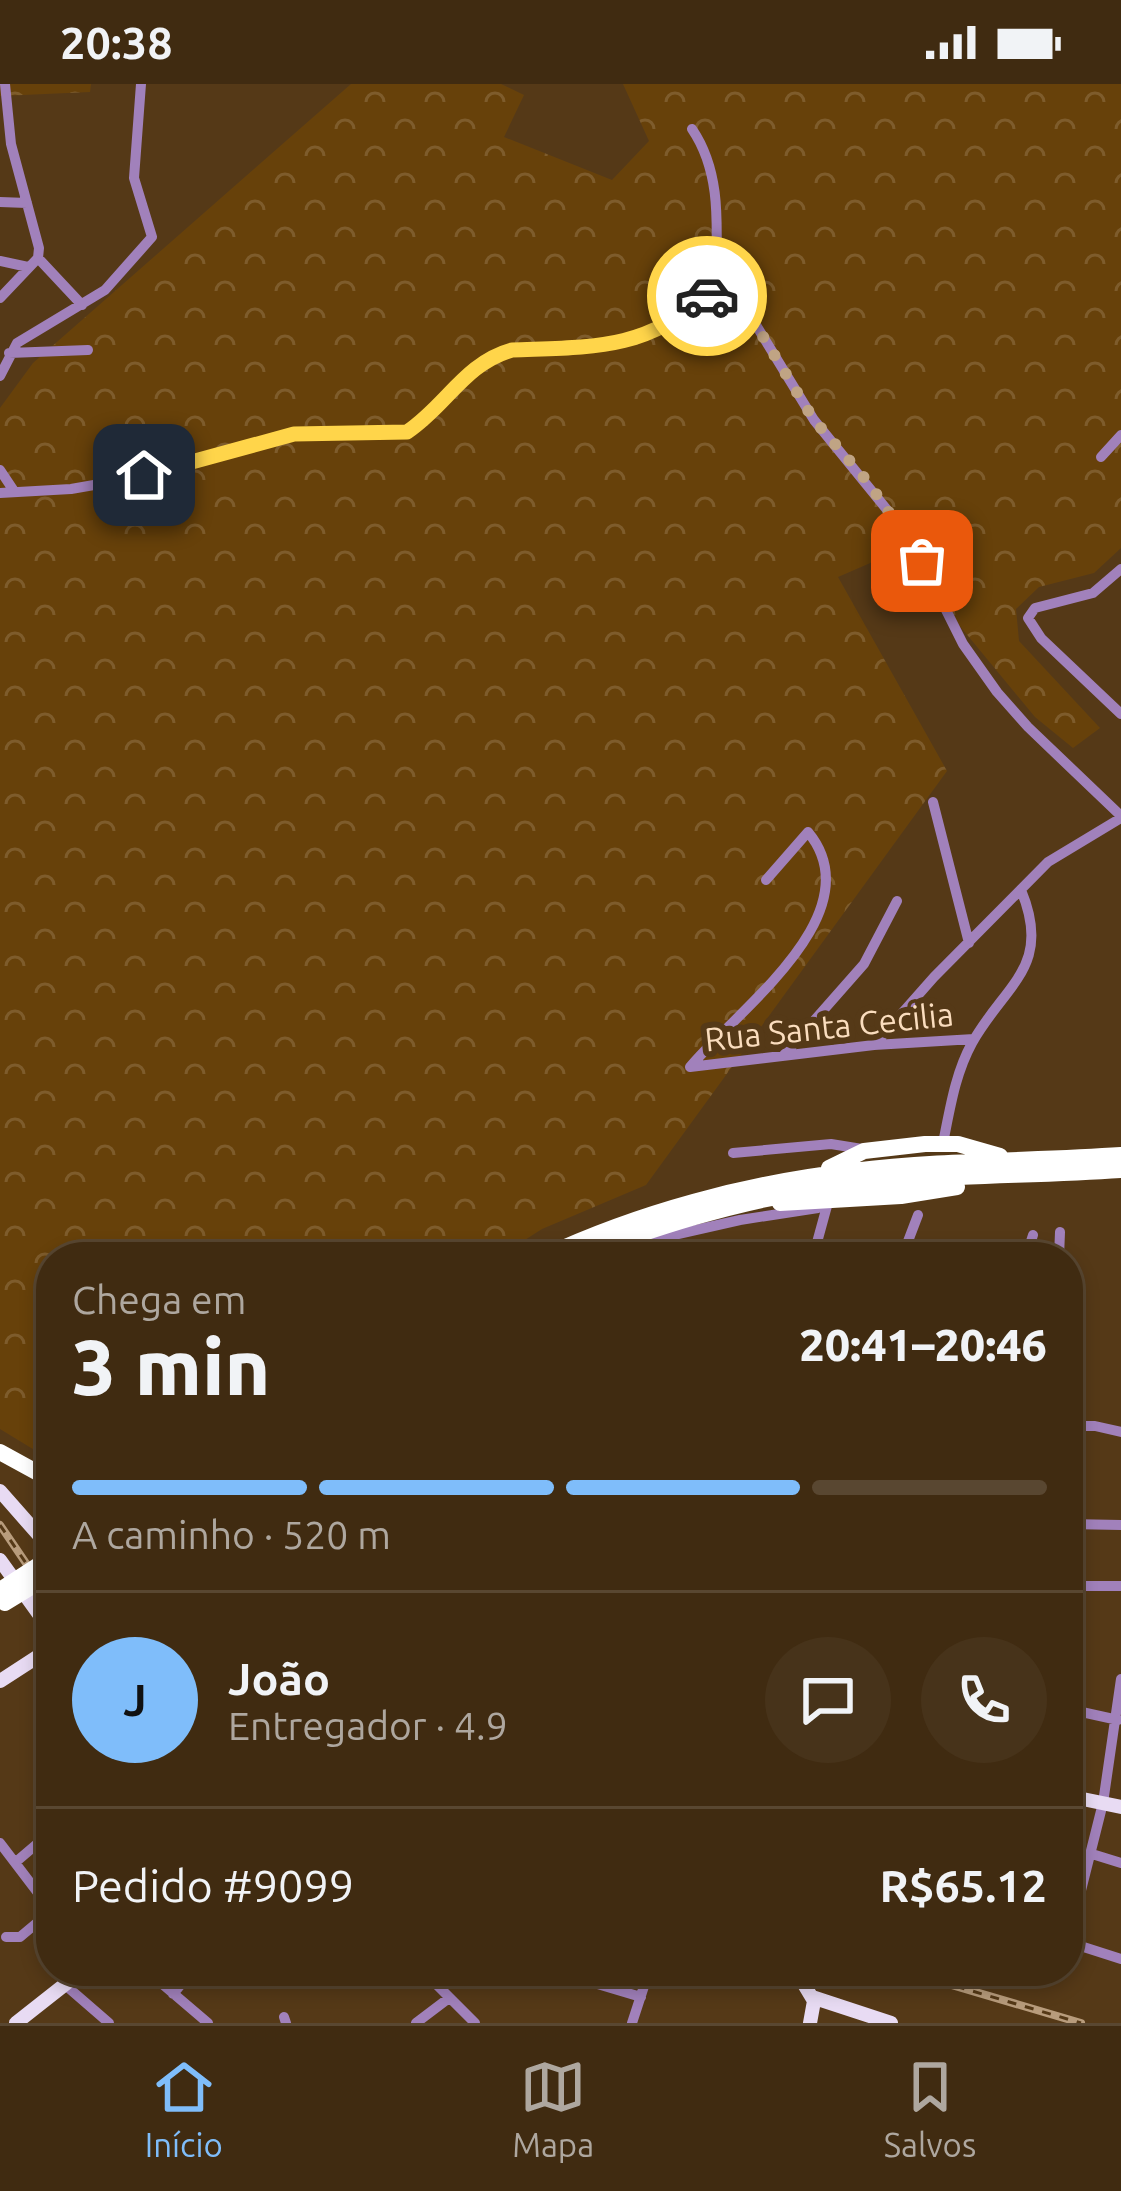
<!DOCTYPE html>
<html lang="pt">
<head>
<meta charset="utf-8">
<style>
	body { margin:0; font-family:Ubuntu,sans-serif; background:#47331a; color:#f1f3f6; height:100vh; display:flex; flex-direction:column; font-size:45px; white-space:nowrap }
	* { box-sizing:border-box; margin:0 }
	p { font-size:39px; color:#aea79f }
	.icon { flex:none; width:66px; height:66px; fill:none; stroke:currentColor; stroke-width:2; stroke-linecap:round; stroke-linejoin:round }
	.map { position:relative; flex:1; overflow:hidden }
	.side { position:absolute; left:36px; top:1158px; width:1047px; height:744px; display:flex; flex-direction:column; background:#402b11; border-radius:48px; box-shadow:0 6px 18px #0003,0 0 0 3px #594731 }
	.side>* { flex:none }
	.pin { position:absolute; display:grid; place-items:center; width:102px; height:102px; color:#fff; margin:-51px; border-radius:24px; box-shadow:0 6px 18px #0006 }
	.courier { position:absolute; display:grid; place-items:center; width:120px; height:120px; margin:-60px; border:9px solid #ffd54a; border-radius:50%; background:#fff; color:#222; box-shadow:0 3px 15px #0007 }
	.summary em { font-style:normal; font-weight:800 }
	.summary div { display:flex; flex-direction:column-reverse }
	.summary { display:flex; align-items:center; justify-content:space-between; height:204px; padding:0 36px }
	h1 { font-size:78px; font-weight:800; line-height:90px }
	.bar { display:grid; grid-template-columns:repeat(4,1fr); gap:18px 12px; align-content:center; height:144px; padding:0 36px }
	.bar i { height:15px; border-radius:9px; background:#594731 }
	.bar .active { background:#7fbdfa }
	.bar p { grid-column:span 4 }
	.line { display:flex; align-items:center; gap:30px; padding:0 36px; border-top:3px solid #594731 }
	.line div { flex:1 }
	.round { display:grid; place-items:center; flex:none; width:126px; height:126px; border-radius:63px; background:#47331a }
	.status { display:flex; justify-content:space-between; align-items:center; height:84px; padding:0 60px; background:#402b11; direction:ltr }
	.status svg { height:33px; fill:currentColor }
	.menu { display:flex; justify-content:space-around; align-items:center; height:168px; border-top:3px solid #594731; background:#402b11; font-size:33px; color:#aea79f }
	.menu a { display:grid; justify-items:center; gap:6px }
	.menu .active { color:#7fbdfa }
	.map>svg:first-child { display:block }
	.forest { fill:url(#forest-crowns) }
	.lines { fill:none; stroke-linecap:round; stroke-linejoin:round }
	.minor { stroke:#a181bb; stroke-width:10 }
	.major { stroke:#e8dbf3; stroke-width:14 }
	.highway { stroke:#fff; stroke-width:16 }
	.rail-casing { stroke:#b89c7c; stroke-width:8 }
	.rail { stroke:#553917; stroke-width:3; stroke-dasharray:9; stroke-linecap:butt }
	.highway-bridge { stroke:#fff; stroke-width:16 }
	.done { stroke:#c0a484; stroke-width:12; stroke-dasharray:0 21.6 }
	.route { stroke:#ffd54a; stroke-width:15 }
	.labels { text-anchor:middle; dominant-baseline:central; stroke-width:12; stroke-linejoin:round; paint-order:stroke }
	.street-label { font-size:33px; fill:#faddbe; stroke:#553917 }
</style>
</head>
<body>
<div class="status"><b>20:38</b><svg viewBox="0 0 49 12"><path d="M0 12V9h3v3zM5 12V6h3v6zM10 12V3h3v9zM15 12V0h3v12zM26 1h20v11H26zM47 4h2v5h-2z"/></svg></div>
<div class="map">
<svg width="1121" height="1939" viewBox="0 0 1121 1939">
	<defs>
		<pattern id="forest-crowns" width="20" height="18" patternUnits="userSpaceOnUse" patternTransform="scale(3)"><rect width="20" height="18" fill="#67410a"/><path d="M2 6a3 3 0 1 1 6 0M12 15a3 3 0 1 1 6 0" fill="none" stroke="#7e5c2c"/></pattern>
	</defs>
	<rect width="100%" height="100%" fill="#553917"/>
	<path class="forest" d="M0,0H91L90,8L0,12Z
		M351,0H501L524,11L504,53L612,96L649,57L623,0H1121V464L1094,489L1039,503L1016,525L1019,557L1100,644L1073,664L1035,633L898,467L838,493L947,687L646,1101L542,1145L498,1173H51V1376L0,1345V324L33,279Z"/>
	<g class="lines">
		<path class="minor" d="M692,45C724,92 716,150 716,204
			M0,118L27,119
			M38,174L82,221
			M0,177L28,183
			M0,214L38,174L39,164L11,60L5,0
			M9,269L88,266
			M0,292L17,259L105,206L152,153L134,94L141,0
			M1101,373L1121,351
			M0,386L14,407
			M0,409L71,405L117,397L294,349L407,348C446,322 465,279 513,266C607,262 640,270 716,204L728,201L737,210L814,336L910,454L963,560L997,608L1028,643L1121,732
			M1121,485L1093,509L1035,524L1028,534L1041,554L1121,630
			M933,718L969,859
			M874,961L934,893L1048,778L1121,734
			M783,972L864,880L897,817
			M690,983C737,926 875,829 808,748L766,796
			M690,983L874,961L974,955
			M943,1059C950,1025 955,990 972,959C1005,900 1053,883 1021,806
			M733,1069L831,1060L862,1065
			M625,1162L740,1136L818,1124
			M813,1173L827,1122
			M902,1173L918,1131
			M1026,1173L1033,1151
			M1059,1173L1060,1148
			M1068,1342H1095L1121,1348
			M1068,1440L1121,1441
			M1068,1502H1121
			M1121,1595L1103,1719L1068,1858L1121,1875
			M1068,1625L1118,1636
			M0,1759L51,1826
			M1092,1770L1121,1779
			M17,1777L51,1748
			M6,1853H20L51,1827
			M147,1887L208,1939
			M423,1887L475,1939
			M554,1887L641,1913
			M64,1900L109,1939
			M173,1910L192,1887
			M284,1933L286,1939
			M416,1939L449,1914
			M632,1939L649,1887"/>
		<path class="major" d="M0,1407L51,1465
			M0,1476L51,1547
			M0,1597L51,1564
			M1068,1712L1121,1723
			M796,1887L814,1917L810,1939
			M812,1913L891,1939
			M16,1939L82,1887"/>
		<path class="highway" d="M829,1084L864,1067L925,1060H958L1000,1072
			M780,1119L901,1112L957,1103
			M543,1173C639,1128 747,1099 853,1087C942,1076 1032,1077 1121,1071
			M576,1173C654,1144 734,1118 816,1106C917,1090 1020,1093 1121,1086
			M0,1368L51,1396"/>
		<defs>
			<path id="rail" d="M0,1441L51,1516
				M904,1887L1081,1939"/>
		</defs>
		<use href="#rail" class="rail-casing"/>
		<use href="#rail" class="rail"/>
		<path class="highway-bridge" d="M0,1506L51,1473
			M5,1519L51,1491"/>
	</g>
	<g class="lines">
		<path class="done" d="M707,212L722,201L737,210L814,336L868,398L922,477"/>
		<path class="route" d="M144,391L294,350L407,348C446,322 465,279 512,266C591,263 643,267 707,212"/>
	</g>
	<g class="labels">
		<g class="street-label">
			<text transform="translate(829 942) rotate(-6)">Rua Santa Cecilia</text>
		</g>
	</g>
</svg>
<div class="pin" style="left:922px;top:477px;background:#ea580c"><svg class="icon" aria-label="bag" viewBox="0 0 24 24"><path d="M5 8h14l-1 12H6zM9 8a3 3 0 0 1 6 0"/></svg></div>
<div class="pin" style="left:144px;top:391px;background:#1f2937"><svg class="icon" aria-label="home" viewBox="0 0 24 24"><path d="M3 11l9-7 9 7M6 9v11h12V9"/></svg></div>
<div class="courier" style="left:707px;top:212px"><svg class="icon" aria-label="car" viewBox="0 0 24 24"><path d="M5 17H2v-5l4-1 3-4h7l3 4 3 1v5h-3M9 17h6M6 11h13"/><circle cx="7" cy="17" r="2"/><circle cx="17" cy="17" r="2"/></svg></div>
<section class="side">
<div class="summary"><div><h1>3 min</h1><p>Chega em</p></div><em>20:41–20:46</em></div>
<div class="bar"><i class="active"></i><i class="active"></i><i class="active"></i><i></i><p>A caminho · 520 m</p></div>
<div class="line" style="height:216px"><b class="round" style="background:#7fbdfa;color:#111">J</b><div><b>João</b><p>Entregador · 4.9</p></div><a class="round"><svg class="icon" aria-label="chat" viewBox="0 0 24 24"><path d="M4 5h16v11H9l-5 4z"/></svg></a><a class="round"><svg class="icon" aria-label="phone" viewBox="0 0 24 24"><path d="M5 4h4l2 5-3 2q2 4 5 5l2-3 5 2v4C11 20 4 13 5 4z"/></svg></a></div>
<div class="line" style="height:156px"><div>Pedido #9099</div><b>R$65.12</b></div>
</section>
</div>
<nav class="menu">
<a class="active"><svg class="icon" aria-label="home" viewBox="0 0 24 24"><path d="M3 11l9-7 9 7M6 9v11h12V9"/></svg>Início</a>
<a><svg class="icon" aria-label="map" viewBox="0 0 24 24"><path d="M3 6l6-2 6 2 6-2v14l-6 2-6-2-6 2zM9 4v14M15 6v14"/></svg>Mapa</a>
<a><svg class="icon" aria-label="saved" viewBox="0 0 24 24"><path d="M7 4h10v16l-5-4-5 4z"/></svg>Salvos</a>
</nav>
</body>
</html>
